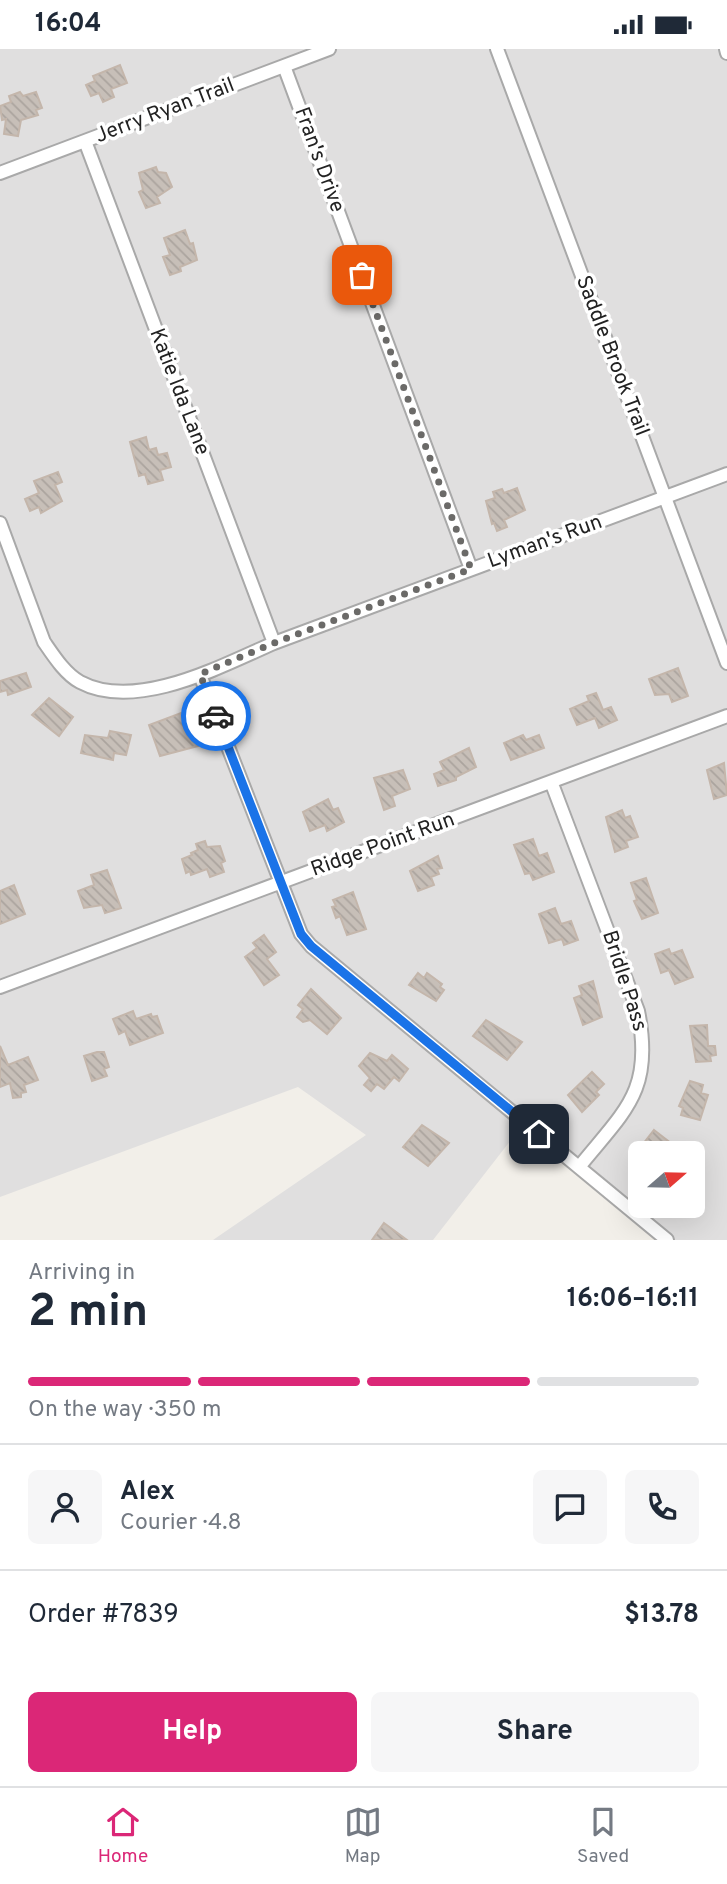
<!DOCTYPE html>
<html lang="en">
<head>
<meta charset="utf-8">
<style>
	body { margin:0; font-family:Overpass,sans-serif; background:#f6f6f7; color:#1f2937; height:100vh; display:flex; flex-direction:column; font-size:26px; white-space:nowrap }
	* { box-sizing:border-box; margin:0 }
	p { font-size:23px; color:#747a83 }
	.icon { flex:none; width:38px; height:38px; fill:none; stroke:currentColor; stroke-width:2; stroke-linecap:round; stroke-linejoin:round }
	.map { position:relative; height:1191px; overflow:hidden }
	.panel { display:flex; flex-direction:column; background:#fff; flex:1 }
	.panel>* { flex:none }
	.needle { width:46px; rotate:70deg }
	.buttons { position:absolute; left:628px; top:1092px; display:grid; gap:14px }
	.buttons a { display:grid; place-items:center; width:77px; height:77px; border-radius:10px; background:#fff; box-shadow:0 7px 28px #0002; font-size:35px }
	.pin { position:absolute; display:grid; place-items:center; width:60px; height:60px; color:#fff; margin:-30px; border-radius:14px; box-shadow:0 4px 10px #0006 }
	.courier { position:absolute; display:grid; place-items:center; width:70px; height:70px; margin:-35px; border:5px solid #1a73e8; border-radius:50%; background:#fff; color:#222; box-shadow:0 2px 9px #0007 }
	.head em { font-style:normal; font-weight:700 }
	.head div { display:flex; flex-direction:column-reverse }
	.head { display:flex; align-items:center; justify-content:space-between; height:119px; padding:0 28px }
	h1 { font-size:46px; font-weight:700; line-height:52px }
	.bar { display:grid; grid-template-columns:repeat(4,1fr); gap:10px 7px; align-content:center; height:84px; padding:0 28px }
	.bar i { height:9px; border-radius:5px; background:#e0e1e3 }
	.bar .on { background:#db2777 }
	.bar p { grid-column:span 4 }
	.line { display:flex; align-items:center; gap:18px; padding:0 28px; border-top:2px solid #e0e1e3 }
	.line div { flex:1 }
	.round { display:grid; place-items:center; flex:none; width:74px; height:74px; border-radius:10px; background:#f6f6f7 }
	.cta { display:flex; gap:14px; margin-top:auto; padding:14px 28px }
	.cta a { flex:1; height:80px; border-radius:10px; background:#db2777; color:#fff; font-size:28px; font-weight:700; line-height:80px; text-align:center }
	.cta a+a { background:#f6f6f7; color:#1f2937 }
	.status { display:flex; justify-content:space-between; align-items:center; height:49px; padding:0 35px; background:#fff; direction:ltr }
	.status svg { height:19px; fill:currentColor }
	.tabs { display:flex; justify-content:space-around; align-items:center; height:98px; border-top:2px solid #e0e1e3; background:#fff; font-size:19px; color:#747a83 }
	.tabs a { display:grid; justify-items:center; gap:4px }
	.tabs .on { color:#db2777 }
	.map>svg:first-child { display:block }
	.residential { fill:#e0dfdf; fill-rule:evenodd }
	.building { fill:url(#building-back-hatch); stroke:#c4b6ab; stroke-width:2 }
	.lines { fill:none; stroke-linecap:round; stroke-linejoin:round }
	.minor-casing { stroke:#a9a9a9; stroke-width:16 }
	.minor { stroke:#fff; stroke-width:12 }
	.done { stroke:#6b6a68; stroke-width:7; stroke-dasharray:0 12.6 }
	.route { stroke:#1a73e8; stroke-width:9 }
	.labels { text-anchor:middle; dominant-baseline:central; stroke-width:7; stroke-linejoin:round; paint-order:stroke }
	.street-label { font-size:21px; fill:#222; stroke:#fff }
</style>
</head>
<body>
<div class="status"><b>16:04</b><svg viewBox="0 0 49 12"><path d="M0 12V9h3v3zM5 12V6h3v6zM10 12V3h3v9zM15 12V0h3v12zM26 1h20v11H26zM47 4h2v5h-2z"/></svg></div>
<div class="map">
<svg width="727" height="1191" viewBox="0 0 727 1191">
	<defs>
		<pattern id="building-back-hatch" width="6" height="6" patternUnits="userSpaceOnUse" patternTransform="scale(1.75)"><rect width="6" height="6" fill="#c7bfb8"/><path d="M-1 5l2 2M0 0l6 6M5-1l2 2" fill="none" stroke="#aba49e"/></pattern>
	</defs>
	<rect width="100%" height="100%" fill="#f2efe9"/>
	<path class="residential" d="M0,0H727V1191H667L525,1073L433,1191H213L366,1086L298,1038L0,1148ZM640,1104H693V1157H640Z"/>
	<path class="building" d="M120,16L127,34L111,40L114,48L103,53L99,44L91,47L86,36L95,32L93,27Z
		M20,43L23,47L36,43L42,59L36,61L38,66L21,71L18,87L4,85L6,70L2,71L0,57L11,53L9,47Z
		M156,118L158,123L166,124L172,138L157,148L160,154L146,159L139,143L143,141L139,124Z
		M185,181L190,195L193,194L197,211L180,218L181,222L170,226L163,208L170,206L164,189Z
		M146,388L149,401L156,399L158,406L167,404L171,418L160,421L163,431L148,435L145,425L139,427L130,393Z
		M58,423L62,433L55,436L62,452L41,464L39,458L30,462L25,450L39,444L34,432Z
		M517,439L525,461L504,471L507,478L497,482L494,474L492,475L486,452L495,449L493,443L502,440L504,444Z
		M678,619L688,647L672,653L669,645L655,646L649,630Z
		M26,624L31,638L8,646L7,641L0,643V632Z
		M596,644L603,661L611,658L617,671L599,679L595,669L577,676L570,660L589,652L587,647Z
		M49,649L73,668L59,687L32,666Z
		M181,664L186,678L190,676L198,697L160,707L149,676Z
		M110,682L131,686L126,706L114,704L113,711L81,704L85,686L108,689Z
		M523,686L526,691L539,686L544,699L511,711L504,694Z
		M469,699L476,718L456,728V731L438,737L434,725L444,721L440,713Z
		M724,714L727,746L714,750L707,721Z
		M403,721L410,740L392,747L395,757L384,761L374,729Z
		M328,750L333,761L338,759L344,773L327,782L325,776L310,782L303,763Z
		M622,761L625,769L630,767L638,788L626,792L628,798L615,803L606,768Z
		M533,790L539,807L547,804L554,823L533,831L530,824L525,825L514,796Z
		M205,792L207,798L220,797L225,812L221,814L224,823L210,828L207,820L191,826L190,822L186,824L182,810L192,806L191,804L198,801L196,795Z
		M438,807L442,819L437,820L439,825L431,828L434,836L418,842L410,822Z
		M107,821L121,859L105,864L102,856L84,859L78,842L94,836L91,826Z
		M646,829L658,864L642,870L634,852L637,851L631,834Z
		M14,836L25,865L0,875V842Z
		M353,843L366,880L347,886L340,867L336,869L332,858L336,857L333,851Z
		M555,859L561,875L571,872L578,891L564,896L562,890L549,894L539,865Z
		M264,886L276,903L267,910L279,926L264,936L245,908L257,899L253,894Z
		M669,900L671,905L682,901L693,928L675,935L669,921L661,924L655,905Z
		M418,924L424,929L427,924L442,935L440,938L444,941L436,952L409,936Z
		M593,932L602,968L583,976L574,949L582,946L579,937Z
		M311,940L341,969L327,985L310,971L303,973L297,968L303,960L298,956Z
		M133,962L136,970L151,965L152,968L157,967L163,984L130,996L125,982L119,985L113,970Z
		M486,971L522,993L507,1011L473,987Z
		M707,976L708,997H715L716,1006L710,1007L711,1012L696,1013L690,977Z
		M0,997L8,1016L28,1008L38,1031L24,1036L26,1043L21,1044V1048L13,1049L10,1034L0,1038Z
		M97,1003H104L109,1018L104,1020L107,1027L92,1032L84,1007Z
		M370,1004L387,1012L392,1006L408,1020L399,1032L394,1028L384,1040L377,1035L371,1042L364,1036L370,1029L359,1017Z
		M592,1023L604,1035L596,1043L599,1046L582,1063L568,1046Z
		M690,1032L703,1036L701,1044L708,1046L700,1071L681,1066L683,1059L679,1057Z
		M422,1076L449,1094L428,1117L403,1098Z
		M654,1081L672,1095L665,1104H636Z
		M384,1174L407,1191H372Z"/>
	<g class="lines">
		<defs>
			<path id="minor" d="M497,0L727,614
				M726,0L727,4
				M284,17L471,520
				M85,92L274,594
				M0,124L329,0
				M0,474L44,593C53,606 65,625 80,633C136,663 221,617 274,594L727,425
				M200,626L301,885L311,897L667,1191
				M552,735L638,962C654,1042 625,1061 579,1118
				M0,938L727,667"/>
		</defs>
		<use href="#minor" class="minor-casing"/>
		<use href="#minor" class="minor"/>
	</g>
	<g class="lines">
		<path class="done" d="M216,667L200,625L274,594L471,520L362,226"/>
		<path class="route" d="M216,667L301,885L311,897L539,1085"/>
	</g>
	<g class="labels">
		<g class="street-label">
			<text transform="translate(165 62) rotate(-21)">Jerry Ryan Trail</text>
			<text transform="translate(319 111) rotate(70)">Fran's Drive</text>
			<text transform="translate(612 307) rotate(69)">Saddle Brook Trail</text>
			<text transform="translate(179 343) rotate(69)">Katie Ida Lane</text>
			<text transform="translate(545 493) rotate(-20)">Lyman's Run</text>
			<text transform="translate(383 796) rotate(-20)">Ridge Point Run</text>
			<text transform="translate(624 932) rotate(72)">Bridle Pass</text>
		</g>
	</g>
</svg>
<div class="buttons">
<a><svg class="needle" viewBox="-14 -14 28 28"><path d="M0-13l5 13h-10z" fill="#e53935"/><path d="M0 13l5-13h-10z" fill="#747a83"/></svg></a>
</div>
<div class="pin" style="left:362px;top:226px;background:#ea580c"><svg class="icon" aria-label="bag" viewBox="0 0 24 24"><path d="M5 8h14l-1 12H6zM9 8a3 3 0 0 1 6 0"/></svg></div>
<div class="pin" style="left:539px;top:1085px;background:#1f2937"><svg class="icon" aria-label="home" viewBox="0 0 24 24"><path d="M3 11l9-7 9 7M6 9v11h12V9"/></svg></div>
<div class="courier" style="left:216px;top:667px"><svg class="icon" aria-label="car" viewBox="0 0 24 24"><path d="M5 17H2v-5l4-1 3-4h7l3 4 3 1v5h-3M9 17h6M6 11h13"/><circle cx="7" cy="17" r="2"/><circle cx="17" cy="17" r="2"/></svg></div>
</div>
<section class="panel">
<div class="head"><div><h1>2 min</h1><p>Arriving in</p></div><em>16:06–16:11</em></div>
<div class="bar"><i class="on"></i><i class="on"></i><i class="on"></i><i></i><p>On the way · 350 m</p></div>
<div class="line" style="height:126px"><a class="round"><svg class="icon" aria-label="person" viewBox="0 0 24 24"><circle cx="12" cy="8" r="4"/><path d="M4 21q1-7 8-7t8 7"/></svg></a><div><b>Alex</b><p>Courier · 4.8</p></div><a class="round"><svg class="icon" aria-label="chat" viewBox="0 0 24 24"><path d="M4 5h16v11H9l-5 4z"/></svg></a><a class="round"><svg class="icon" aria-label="phone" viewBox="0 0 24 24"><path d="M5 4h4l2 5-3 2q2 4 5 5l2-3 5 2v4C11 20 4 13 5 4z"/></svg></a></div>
<div class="line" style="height:91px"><div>Order #7839</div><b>$13.78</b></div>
<div class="cta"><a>Help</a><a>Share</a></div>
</section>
<nav class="tabs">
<a class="on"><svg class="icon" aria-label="home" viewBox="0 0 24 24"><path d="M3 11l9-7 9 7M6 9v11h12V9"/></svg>Home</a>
<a><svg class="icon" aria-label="map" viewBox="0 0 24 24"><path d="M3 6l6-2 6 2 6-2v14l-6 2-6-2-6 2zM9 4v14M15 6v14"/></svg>Map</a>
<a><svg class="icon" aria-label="saved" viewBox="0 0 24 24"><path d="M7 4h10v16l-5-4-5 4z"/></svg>Saved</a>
</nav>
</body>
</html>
